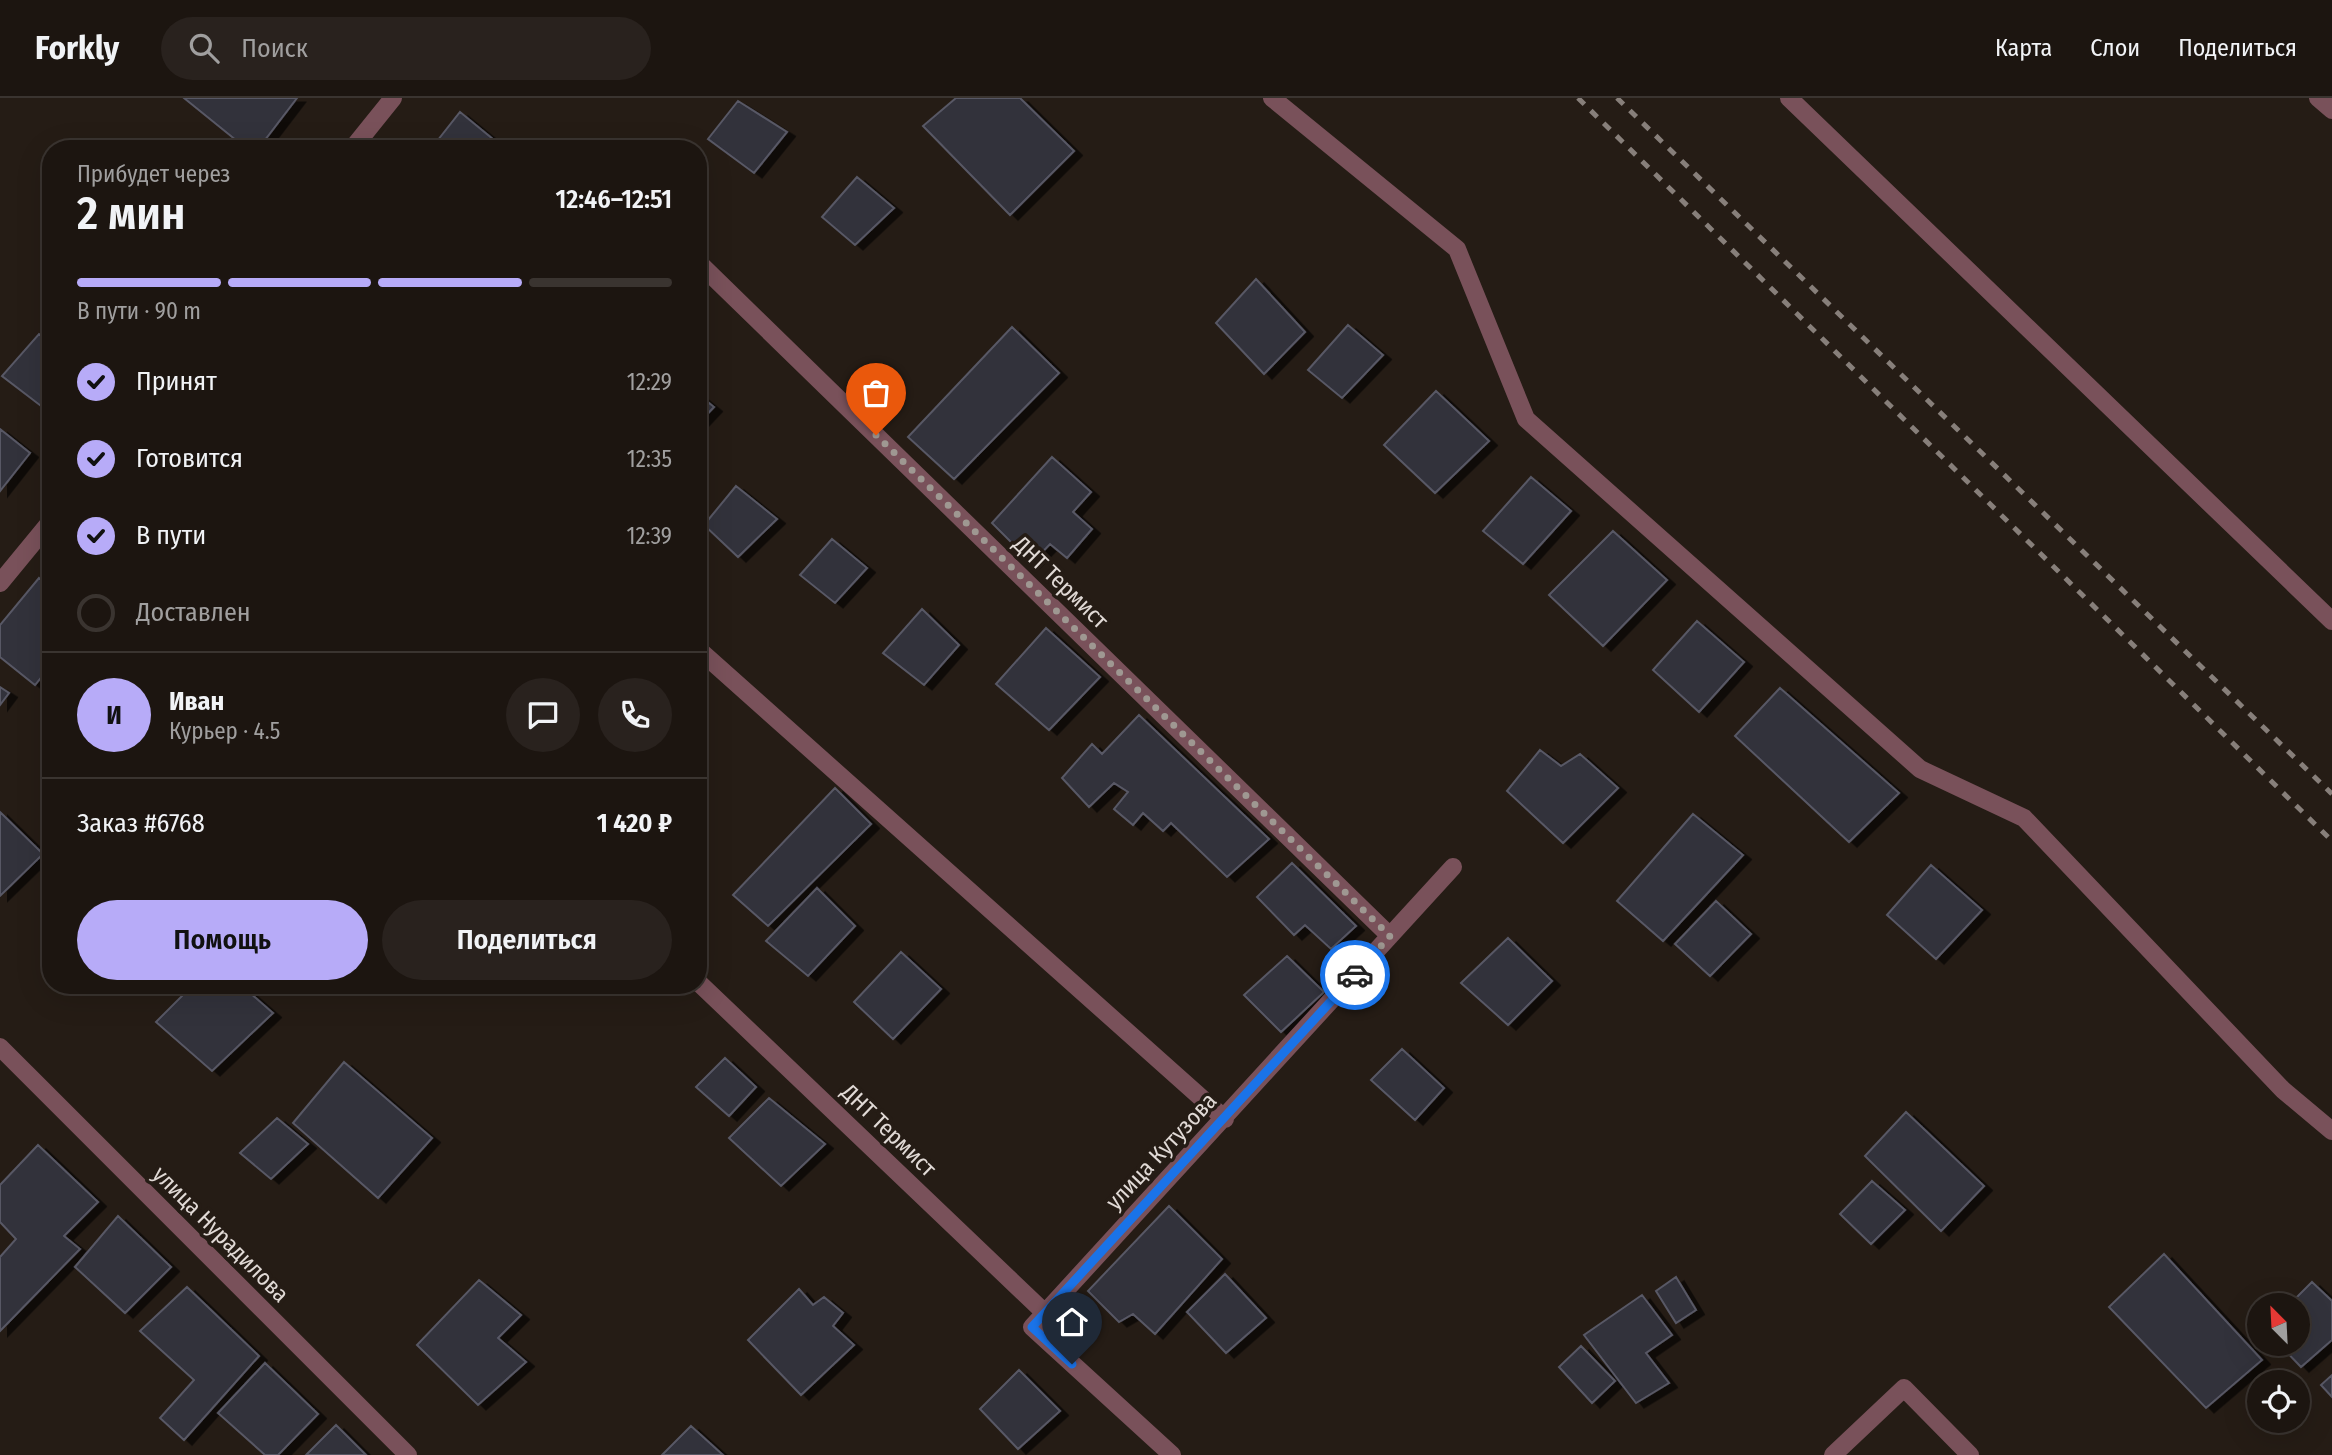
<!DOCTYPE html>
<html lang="ru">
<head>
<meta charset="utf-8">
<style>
	body { margin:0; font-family:"Fira Sans Condensed",sans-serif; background:#29221e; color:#f1f3f6; height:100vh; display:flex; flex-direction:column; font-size:26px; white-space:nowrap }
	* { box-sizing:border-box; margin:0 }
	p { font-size:23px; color:#a09f9f }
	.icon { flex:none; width:38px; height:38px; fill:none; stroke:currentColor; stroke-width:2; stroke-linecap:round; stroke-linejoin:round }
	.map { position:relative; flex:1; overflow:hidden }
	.details { position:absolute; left:42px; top:42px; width:665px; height:854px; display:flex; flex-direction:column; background:#1c1510; border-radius:28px; box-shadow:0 7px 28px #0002,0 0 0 2px #3a3430 }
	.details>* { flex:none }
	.needle { width:46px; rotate:336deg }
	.tools { position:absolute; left:2247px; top:1195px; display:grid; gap:14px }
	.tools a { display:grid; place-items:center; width:63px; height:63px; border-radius:50%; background:#1c1510; box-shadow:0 7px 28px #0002,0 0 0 2px #3a3430; font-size:35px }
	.pin { position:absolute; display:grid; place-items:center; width:60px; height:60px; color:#fff; margin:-72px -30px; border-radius:50% 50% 50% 0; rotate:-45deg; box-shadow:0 0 7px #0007 }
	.pin .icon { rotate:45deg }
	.courier { position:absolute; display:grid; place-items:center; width:70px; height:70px; margin:-35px; border:5px solid #1a73e8; border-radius:50%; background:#fff; color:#222; box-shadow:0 2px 9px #0007 }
	.headline em { font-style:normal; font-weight:600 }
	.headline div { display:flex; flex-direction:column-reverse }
	.headline { display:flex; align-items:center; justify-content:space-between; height:119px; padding:0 35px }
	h1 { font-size:46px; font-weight:600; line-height:52px }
	.bar { display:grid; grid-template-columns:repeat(4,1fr); gap:10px 7px; align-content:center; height:84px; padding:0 35px }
	.bar i { height:9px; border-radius:5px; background:#3a3430 }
	.bar .active { background:#b7abf8 }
	.bar p { grid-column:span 4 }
	.line { display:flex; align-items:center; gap:18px; padding:0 35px; border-top:2px solid #3a3430 }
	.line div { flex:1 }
	.round { display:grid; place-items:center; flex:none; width:74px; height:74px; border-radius:37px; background:#29221e }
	ol { padding:0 35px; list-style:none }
	li { display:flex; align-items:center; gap:21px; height:77px }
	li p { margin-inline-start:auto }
	li .icon { padding:7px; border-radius:50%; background:#b7abf8; color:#111; stroke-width:4 }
	li:last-child { color:#a09f9f }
	li i { width:38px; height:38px; border:4px solid #3a3430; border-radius:50% }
	.primary-button { display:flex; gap:14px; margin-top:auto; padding:14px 35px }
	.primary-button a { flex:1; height:80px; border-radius:42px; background:#b7abf8; color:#111; font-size:28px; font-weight:600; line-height:80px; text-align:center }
	.primary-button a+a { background:#29221e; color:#f1f3f6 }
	header { display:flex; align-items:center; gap:42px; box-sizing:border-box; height:98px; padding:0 35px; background:#1c1510; border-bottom:2px solid #3a3430 }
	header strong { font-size:33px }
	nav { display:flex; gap:38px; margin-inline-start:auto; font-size:24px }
	.search { width:490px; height:63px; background:#29221e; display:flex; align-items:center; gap:18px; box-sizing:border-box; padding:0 24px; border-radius:38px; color:#a09f9f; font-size:26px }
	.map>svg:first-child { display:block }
	.building { fill:#30303b; stroke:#585865; stroke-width:2; filter:url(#shadow) }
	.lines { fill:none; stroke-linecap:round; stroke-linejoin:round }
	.minor { stroke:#79515a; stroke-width:18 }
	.rail { stroke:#877f7a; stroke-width:5; stroke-dasharray:9 9; stroke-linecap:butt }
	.done { stroke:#9f9892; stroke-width:7; stroke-dasharray:0 12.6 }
	.route { stroke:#1a73e8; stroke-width:9 }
	.labels { text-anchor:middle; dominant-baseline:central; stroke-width:7; stroke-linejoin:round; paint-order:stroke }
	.street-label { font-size:23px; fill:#e1dad6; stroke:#251c15 }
</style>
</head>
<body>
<header>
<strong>Forkly</strong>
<div class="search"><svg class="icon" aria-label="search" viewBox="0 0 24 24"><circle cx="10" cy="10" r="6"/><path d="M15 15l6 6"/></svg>Поиск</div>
<nav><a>Карта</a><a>Слои</a><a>Поделиться</a></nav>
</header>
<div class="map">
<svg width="2332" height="1357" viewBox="0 0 2332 1357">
	<defs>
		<filter id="shadow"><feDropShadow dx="8" dy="4.5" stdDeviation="0" flood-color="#0009"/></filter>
	</defs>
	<rect width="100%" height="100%" fill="#251c15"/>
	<path class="building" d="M184,0H297L258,51H247Z
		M956,0H1020L1074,53L1010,117L923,28Z
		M738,3L787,34L754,75L708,41Z
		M460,14L505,51H439L434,47Z
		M857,79L894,110L855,147L822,119Z
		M1256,181L1305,234L1264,276L1216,225Z
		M1348,227L1383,257L1342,300L1308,272Z
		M1012,229L1059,275L954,381L908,339Z
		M39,236L51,245V304L45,311L2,278Z
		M1436,293L1489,343L1435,395L1384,347Z
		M698,296L714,309L698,326Z
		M0,331L30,355L0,393Z
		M1052,359L1091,394L1073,414L1092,431L1067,460L1050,446L1032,465L992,425Z
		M1531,379L1571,413L1523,466L1483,433Z
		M736,388L777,421L738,459L704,427Z
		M1613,433L1667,482L1603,548L1549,497Z
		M832,441L867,470L835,505L800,477Z
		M39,480L51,490V567L35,587L0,559V527Z
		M922,511L959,547L924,587L883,555Z
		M1697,523L1744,564L1699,614L1653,572Z
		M1046,530L1100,579L1049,632L996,586Z
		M0,589L9,595L0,607Z
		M1780,590L1899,695L1849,744L1735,638Z
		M1139,617L1269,741L1227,779L1171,725L1163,733L1143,715L1133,727L1114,711L1128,694L1114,685L1089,709L1062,680L1092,646L1102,656Z
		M1540,652L1561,668L1580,656L1618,690L1563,745L1507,693Z
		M835,690L871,726L768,828L733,797Z
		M0,714L43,756L0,798Z
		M1693,716L1743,757L1663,843L1617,803Z
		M1292,765L1356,828L1331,851L1305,827L1294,837L1257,799Z
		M1931,767L1982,812L1936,861L1887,817Z
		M817,790L855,828L808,878L766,843Z
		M1716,803L1751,836L1710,878L1675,846Z
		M1508,840L1552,883L1508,927L1461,885Z
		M901,854L941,891L893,941L854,904Z
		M1287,858L1324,894L1281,934L1244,897Z
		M193,887H241L273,915L212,973L156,924Z
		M1402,951L1444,990L1415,1022L1371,982Z
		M725,960L756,989L729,1018L696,989Z
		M344,964L432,1040L378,1100L293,1025Z
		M769,1000L825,1046L781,1088L729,1040Z
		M1906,1014L1984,1088L1941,1133L1865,1058Z
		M277,1020L308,1046L271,1081L240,1055Z
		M38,1047L98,1104L64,1138L80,1151L0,1233V1159L16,1141L0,1124V1087Z
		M1872,1083L1905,1112L1871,1146L1840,1116Z
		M1169,1108L1222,1161L1155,1236L1133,1216L1119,1224L1088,1193Z
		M118,1118L171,1169L125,1215L75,1169Z
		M2164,1156L2262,1262L2206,1310L2109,1209Z
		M1225,1176L1266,1220L1226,1255L1187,1214Z
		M1676,1179L1696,1212L1676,1225L1656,1193Z
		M479,1182L521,1217L498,1240L526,1264L478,1307L417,1247Z
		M2312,1184L2332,1203V1242L2301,1269L2279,1246H2298V1208H2288Z
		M187,1189L259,1258L184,1342L160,1320L194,1282L140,1233Z
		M799,1191L813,1207L824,1199L843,1215L833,1228L854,1247L801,1297L748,1242Z
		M1642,1197L1672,1237L1646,1255L1669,1285L1636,1305L1584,1237Z
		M1581,1248L1615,1283L1592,1305L1559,1269Z
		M265,1265L318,1316L278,1357H265L218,1315Z
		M1019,1272L1060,1313L1018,1351L980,1311Z
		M2332,1277V1299L2321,1287Z
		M336,1327L366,1357H306Z
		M691,1328L723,1357H662Z"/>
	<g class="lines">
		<path class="minor" d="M1272,0L1457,151L1526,321L1920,671L2024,720L2283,992L2332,1033
			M1789,0L2332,523
			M2318,0L2332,12
			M352,51L393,0
			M698,164L1390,838
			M0,485L51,423
			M698,551L1225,1021
			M698,884L1045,1215
			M0,949L408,1357
			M1172,1357L1032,1229L1453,769
			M1833,1357L1904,1290L1970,1357"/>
		<path class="rail" d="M1578,0L2332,743
			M1617,0L2332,696"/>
	</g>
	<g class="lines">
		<path class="done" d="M876,337L1390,838L1355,877"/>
		<path class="route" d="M1072,1266L1032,1229L1355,877"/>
	</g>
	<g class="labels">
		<g class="street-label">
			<text transform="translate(1061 484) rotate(44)">ДНТ Термист</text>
			<text transform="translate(889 1032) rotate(44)">ДНТ Термист</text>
			<text transform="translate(1161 1053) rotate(-47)">улица Кутузова</text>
			<text transform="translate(221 1136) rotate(45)">улица Нурадилова</text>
		</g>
	</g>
</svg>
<div class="tools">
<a><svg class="needle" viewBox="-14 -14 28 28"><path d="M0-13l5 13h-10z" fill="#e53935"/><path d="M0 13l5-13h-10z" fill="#a09f9f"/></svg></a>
<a><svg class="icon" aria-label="locate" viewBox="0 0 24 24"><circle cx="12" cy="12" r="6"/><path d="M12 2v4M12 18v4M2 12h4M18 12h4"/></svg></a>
</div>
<div class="pin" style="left:876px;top:337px;background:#ea580c"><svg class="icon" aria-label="bag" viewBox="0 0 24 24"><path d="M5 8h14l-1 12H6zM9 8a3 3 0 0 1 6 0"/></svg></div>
<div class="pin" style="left:1072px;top:1266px;background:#1f2937"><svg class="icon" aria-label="home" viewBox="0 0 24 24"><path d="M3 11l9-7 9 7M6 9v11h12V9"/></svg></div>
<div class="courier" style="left:1355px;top:877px"><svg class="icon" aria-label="car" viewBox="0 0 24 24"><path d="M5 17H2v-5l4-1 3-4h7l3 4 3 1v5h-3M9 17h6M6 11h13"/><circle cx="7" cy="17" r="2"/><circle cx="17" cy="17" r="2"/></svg></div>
<section class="details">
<div class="headline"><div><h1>2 мин</h1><p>Прибудет через</p></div><em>12:46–12:51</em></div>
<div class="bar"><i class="active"></i><i class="active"></i><i class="active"></i><i></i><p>В пути · 90 m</p></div>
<ol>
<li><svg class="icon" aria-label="check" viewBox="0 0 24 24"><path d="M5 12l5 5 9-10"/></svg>Принят<p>12:29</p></li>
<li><svg class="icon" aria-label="check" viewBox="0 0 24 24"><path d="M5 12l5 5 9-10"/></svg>Готовится<p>12:35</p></li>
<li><svg class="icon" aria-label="check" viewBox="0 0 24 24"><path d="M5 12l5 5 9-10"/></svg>В пути<p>12:39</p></li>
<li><i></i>Доставлен</li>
</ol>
<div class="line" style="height:126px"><b class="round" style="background:#b7abf8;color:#111">И</b><div><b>Иван</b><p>Курьер · 4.5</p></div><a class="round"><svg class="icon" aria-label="chat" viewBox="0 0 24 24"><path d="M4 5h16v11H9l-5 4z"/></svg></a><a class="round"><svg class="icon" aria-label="phone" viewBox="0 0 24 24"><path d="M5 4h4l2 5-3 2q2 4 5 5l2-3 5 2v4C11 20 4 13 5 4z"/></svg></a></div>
<div class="line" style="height:91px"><div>Заказ #6768</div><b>1 420 ₽</b></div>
<div class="primary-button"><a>Помощь</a><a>Поделиться</a></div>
</section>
</div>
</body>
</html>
